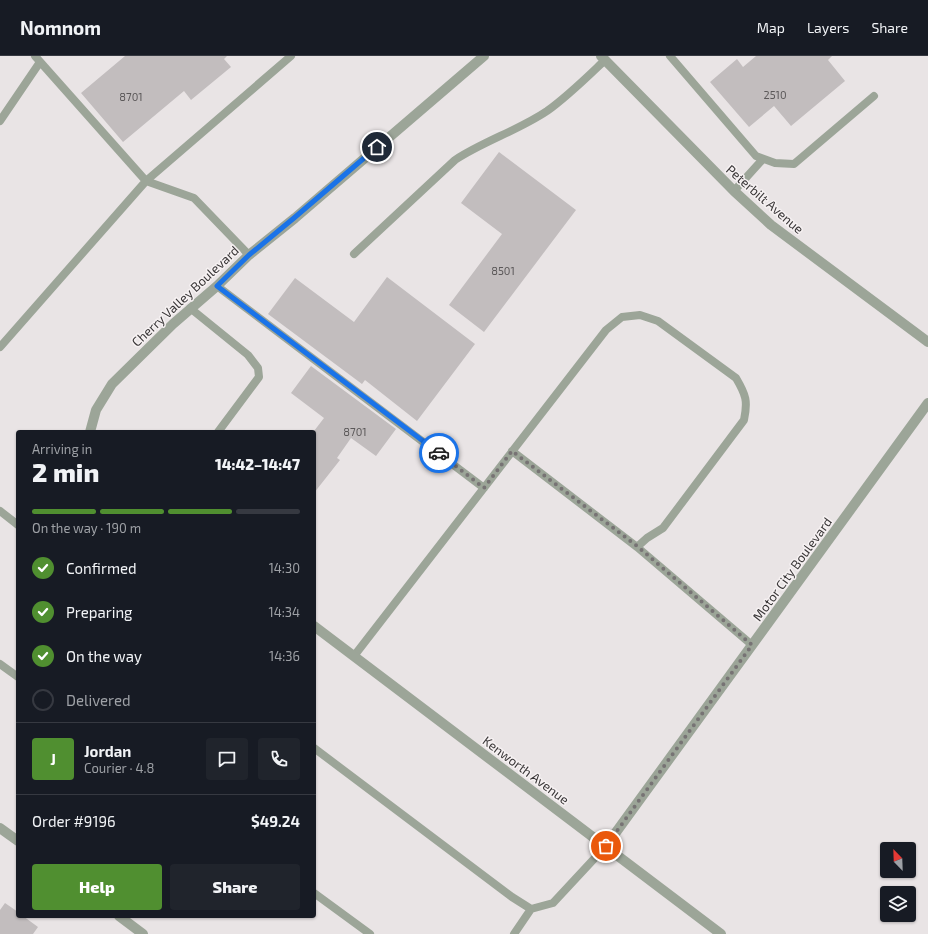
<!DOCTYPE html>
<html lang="en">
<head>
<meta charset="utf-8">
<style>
	body { margin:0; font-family:"Exo 2",sans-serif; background:#20242c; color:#f1f3f6; height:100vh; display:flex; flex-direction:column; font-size:15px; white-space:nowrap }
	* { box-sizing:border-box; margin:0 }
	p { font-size:13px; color:#9ea1a6 }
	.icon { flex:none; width:22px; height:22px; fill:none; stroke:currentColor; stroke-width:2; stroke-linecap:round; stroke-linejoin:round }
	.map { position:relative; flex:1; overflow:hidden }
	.panel { position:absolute; left:16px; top:374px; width:300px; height:488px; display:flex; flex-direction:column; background:#171b24; border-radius:4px; box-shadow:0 1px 3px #0004 }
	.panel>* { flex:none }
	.needle { width:26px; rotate:337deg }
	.buttons { position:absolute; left:880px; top:786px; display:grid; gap:8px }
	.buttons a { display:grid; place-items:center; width:36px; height:36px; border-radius:4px; background:#171b24; box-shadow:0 1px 3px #0004; font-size:20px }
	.pin { position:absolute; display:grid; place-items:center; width:34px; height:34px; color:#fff; margin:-17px; border:2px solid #fff; border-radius:50%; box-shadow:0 1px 4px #0007 }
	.courier { position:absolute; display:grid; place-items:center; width:40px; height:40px; margin:-20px; border:3px solid #1a73e8; border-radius:50%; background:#fff; color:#222; box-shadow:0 1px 5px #0007 }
	.overview em { font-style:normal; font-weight:800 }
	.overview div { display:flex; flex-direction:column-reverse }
	.overview { display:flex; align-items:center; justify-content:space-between; height:68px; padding:0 16px }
	h1 { font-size:26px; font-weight:800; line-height:30px }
	.bar { display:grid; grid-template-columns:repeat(4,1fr); gap:6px 4px; align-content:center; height:48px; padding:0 16px }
	.bar i { height:5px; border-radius:3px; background:#363941 }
	.bar .active { background:#508f30 }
	.bar p { grid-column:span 4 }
	.line { display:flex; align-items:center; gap:10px; padding:0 16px; border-top:1px solid #363941 }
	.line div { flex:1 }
	.round { display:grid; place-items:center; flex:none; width:42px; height:42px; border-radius:4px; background:#20242c }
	ol { padding:0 16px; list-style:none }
	li { display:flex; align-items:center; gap:12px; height:44px }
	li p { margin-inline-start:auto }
	li .icon { padding:4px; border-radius:50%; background:#508f30; color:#fff; stroke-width:4 }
	li:last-child { color:#9ea1a6 }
	li i { width:22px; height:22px; border:2px solid #363941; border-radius:50% }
	.action { display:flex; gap:8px; margin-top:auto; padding:8px 16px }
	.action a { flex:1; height:46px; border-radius:4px; background:#508f30; color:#fff; font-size:16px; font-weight:800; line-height:46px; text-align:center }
	.action a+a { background:#20242c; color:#f1f3f6 }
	header { display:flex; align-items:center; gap:24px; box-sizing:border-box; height:56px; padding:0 20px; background:#171b24; border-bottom:1px solid #363941 }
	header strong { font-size:19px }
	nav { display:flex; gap:22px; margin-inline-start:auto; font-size:14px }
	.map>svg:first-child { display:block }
	.building { fill:#c2bdbe }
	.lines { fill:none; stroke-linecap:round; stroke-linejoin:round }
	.lane { stroke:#9ca598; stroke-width:8 }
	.street { stroke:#9ca598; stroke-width:10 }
	.done { stroke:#777374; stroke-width:4; stroke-dasharray:0 7.2 }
	.route { stroke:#1a73e8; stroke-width:5 }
	.labels { text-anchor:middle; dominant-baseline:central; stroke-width:3; stroke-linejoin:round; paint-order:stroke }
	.number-label { font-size:11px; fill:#5b5859 }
	.street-label { font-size:13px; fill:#393637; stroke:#f6f1f2 }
</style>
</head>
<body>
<header>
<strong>Nomnom</strong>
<nav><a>Map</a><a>Layers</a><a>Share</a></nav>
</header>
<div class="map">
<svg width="928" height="878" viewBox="0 0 928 878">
	<rect width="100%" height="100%" fill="#e9e4e5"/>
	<path class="building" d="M125,0H227L224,3L231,11L191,44L184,35L123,86L81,37Z
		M756,0H832L828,4L845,25L791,70L774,50L749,71L710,26L737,3L743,11Z
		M499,96L576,154L484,276L449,249L502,178L461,147Z
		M387,221L475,288L417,365L365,324L362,328L268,258L295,222L354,266Z
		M311,310L396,373L376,400L351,382L337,402L340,404L314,437V375L324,362L291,337Z
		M5,847L18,856V860H23L38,871L33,878H0V854Z"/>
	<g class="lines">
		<path class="lane" d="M35,0L146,125L194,142L249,199
			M670,0L756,100L775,107L794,108L874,40
			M0,65L40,6
			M734,135L763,103
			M354,198L455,104C484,85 519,74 547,55C568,40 586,22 605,4
			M217,230L484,432
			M190,252L248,299L258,312L259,321L218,376
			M0,291L146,125L291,0
			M0,455L18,469
			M637,491L752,589
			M354,600L606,274L622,261L640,259L658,265L736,322C746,339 748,345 744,364L663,472L647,482L637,491L512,395
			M0,608L18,621
			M314,692L512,841L531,853L553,847L606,790
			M314,837L370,878
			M514,878L531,853"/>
		<path class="street" d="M601,0L734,135L771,169L928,286
			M90,376L96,354L112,328L173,268L217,230L249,199L295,162L484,0
			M314,570L721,878
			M0,772L18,785
			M606,790L928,347
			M119,860L143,878"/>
	</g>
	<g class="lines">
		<path class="done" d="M439,397L484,432L512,395L637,490L752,589L606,790"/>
		<path class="route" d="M377,91L294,162L249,199L217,230L439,397"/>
	</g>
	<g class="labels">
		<g class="number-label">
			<text x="775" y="38">2510</text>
			<text x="131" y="40">8701</text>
			<text x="503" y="214">8501</text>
			<text x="355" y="375">8701</text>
		</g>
		<g class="street-label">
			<text transform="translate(765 143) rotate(41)">Peterbilt Avenue</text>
			<text transform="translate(185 240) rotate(-43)">Cherry Valley Boulevard</text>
			<text transform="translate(792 513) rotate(-54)">Motor City Boulevard</text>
			<text transform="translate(526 714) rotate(37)">Kenworth Avenue</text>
		</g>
	</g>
</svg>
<div class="buttons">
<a><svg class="needle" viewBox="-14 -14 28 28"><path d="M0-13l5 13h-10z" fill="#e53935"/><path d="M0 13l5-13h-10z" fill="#9ea1a6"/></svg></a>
<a><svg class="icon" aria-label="layers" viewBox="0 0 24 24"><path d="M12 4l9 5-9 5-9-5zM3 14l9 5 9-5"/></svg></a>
</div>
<div class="pin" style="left:606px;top:790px;background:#ea580c"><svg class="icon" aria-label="bag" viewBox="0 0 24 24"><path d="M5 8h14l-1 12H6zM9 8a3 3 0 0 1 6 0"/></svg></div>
<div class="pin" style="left:377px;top:91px;background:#1f2937"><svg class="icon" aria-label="home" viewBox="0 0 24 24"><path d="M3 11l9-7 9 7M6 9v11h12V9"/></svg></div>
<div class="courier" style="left:439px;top:397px"><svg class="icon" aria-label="car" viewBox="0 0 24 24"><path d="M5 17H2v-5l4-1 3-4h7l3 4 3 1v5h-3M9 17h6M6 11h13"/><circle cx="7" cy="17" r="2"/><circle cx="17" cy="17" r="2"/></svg></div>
<section class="panel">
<div class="overview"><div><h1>2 min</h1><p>Arriving in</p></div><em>14:42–14:47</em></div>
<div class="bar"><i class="active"></i><i class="active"></i><i class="active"></i><i></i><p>On the way · 190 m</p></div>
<ol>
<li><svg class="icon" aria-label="check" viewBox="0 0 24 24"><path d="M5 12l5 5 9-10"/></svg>Confirmed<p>14:30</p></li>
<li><svg class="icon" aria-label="check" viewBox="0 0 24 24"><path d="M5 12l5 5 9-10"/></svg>Preparing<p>14:34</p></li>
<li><svg class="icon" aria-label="check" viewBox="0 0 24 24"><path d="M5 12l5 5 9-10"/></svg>On the way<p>14:36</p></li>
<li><i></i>Delivered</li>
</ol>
<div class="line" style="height:72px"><b class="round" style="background:#508f30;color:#fff">J</b><div><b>Jordan</b><p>Courier · 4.8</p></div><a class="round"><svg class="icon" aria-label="chat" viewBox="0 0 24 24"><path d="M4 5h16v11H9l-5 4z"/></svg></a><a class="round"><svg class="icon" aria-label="phone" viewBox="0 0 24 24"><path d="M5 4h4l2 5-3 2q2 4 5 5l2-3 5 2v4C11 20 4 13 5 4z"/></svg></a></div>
<div class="line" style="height:52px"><div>Order #9196</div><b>$49.24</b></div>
<div class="action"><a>Help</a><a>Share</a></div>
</section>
</div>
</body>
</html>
